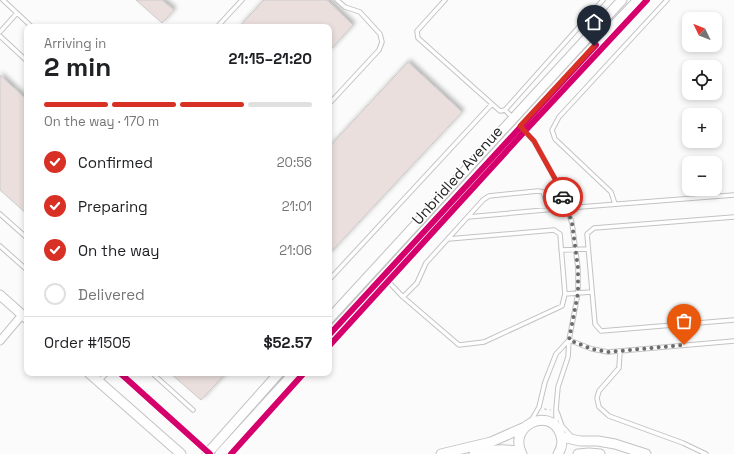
<!DOCTYPE html>
<html lang="en">
<head>
<meta charset="utf-8">
<style>
	body { margin:0; font-family:"Space Grotesk",sans-serif; background:#f2f2f2; color:#202124; height:100vh; display:flex; flex-direction:column; font-size:15px; white-space:nowrap }
	* { box-sizing:border-box; margin:0 }
	p { font-size:13px; color:#757577 }
	.icon { flex:none; width:22px; height:22px; fill:none; stroke:currentColor; stroke-width:2; stroke-linecap:round; stroke-linejoin:round }
	.map { position:relative; flex:1; overflow:hidden }
	.sheet { position:absolute; left:24px; top:24px; width:308px; height:352px; display:flex; flex-direction:column; background:#fff; border-radius:8px; box-shadow:0 2px 6px #0003 }
	.sheet>* { flex:none }
	.needle { width:26px; rotate:313deg }
	.buttons { position:absolute; left:682px; top:12px; display:grid; gap:8px }
	.buttons a { display:grid; place-items:center; width:40px; height:40px; border-radius:8px; background:#fff; box-shadow:0 2px 6px #0003; font-size:20px }
	.pin { position:absolute; display:grid; place-items:center; width:34px; height:34px; color:#fff; margin:-41px -17px; border-radius:50% 50% 50% 0; rotate:-45deg; box-shadow:0 0 4px #0007 }
	.pin .icon { rotate:45deg }
	.courier { position:absolute; display:grid; place-items:center; width:40px; height:40px; margin:-20px; border:3px solid #d93025; border-radius:50%; background:#fff; color:#222; box-shadow:0 1px 5px #0007 }
	.head em { font-style:normal; font-weight:800 }
	.head div { display:flex; flex-direction:column-reverse }
	.head { display:flex; align-items:center; justify-content:space-between; height:68px; padding:0 20px }
	h1 { font-size:26px; font-weight:800; line-height:30px }
	.bar { display:grid; grid-template-columns:repeat(4,1fr); gap:6px 4px; align-content:center; height:48px; padding:0 20px }
	.bar i { height:5px; border-radius:3px; background:#e0e0e0 }
	.bar .on { background:#d93025 }
	.bar p { grid-column:span 4 }
	.line { display:flex; align-items:center; gap:10px; padding:0 20px; border-top:1px solid #e0e0e0 }
	.line div { flex:1 }
	ol { padding:0 20px; list-style:none }
	li { display:flex; align-items:center; gap:12px; height:44px }
	li p { margin-inline-start:auto }
	li .icon { padding:4px; border-radius:50%; background:#d93025; color:#fff; stroke-width:4 }
	li:last-child { color:#757577 }
	li i { width:22px; height:22px; border:2px solid #e0e0e0; border-radius:50% }
	.map>svg:first-child { display:block }
	.building { fill:#eadfdd; stroke:#cbcbcb; filter:url(#shadow) }
	.lines { fill:none; stroke-linecap:round; stroke-linejoin:round }
	.service-casing { stroke:#c3c3c3; stroke-width:5.5 }
	.minor-casing { stroke:#c3c3c3; stroke-width:9 }
	.tertiary-casing { stroke:#c3c3c3; stroke-width:11 }
	.path { stroke:#d4d4d4; stroke-width:1.5; stroke-dasharray:3 3; stroke-linecap:butt }
	.service { stroke:#fefefe; stroke-width:3.5 }
	.minor { stroke:#fefefe; stroke-width:7 }
	.tertiary { stroke:#fefefe; stroke-width:9 }
	.cycleway-casing { stroke:#fff; stroke-width:8 }
	.cycleway { stroke:#d6006c; stroke-width:6 }
	.done { stroke:#6c6c6c; stroke-width:4; stroke-dasharray:0 7.2 }
	.route { stroke:#d93025; stroke-width:5 }
	.labels { text-anchor:middle; dominant-baseline:central; stroke-width:3; stroke-linejoin:round; paint-order:stroke }
	.street-label { font-size:15px; fill:#1f1f1f; stroke:#fff }
</style>
</head>
<body>
<div class="map">
<svg width="734" height="454" viewBox="0 0 734 454">
	<defs>
		<filter id="shadow"><feDropShadow dx="2.5" dy="-2.5" stdDeviation="2" flood-color="#0004"/></filter>
	</defs>
	<rect width="100%" height="100%" fill="#fbfbfb"/>
	<path class="building" d="M136,0H162L174,10L162,23Z
		M264,0H327L353,25L329,51V27H239Z
		M408,62L462,112L329,254V147Z
		M0,75L27,100V214L0,190Z
		M170,373H226L201,400Z"/>
	<g class="lines">
		<defs>
			<path id="service" d="M3,0L32,27
				M445,0L417,31L418,38L500,111L505,110L603,0
				M217,27L242,0
				M0,32L17,13
				M0,36L27,61
				M329,104L379,50L382,42L380,34L360,12L345,7L337,0
				M505,110L513,118
				M521,127L534,141L559,186L572,223L578,268V293L569,340L568,357L558,387L556,409V426
				M615,204L611,192L555,139L552,130L559,117L667,0
				M0,214L27,238
				M468,217L567,208L734,195
				M734,217L594,228L587,234L595,324L601,331L734,320
				M0,246L27,270
				M561,250L588,249
				M384,277L403,297L459,345L484,342L562,306L565,294L560,234L554,230L448,239
				M329,280L492,104
				M565,294L591,292
				M403,297L417,283L426,263L483,200L489,196L538,191L543,192L549,209
				M569,340L592,349L608,352L734,341
				M620,351L619,368L599,391L597,398L599,407L609,416L683,443L706,454
				M152,373L193,410
				M99,381L107,373
				M557,412L562,426L571,436
				M531,421L539,407L545,382L556,354L569,340"/>
			<path id="minor" d="M0,341L22,315"/>
			<path id="tertiary" d="M0,295L27,319
				M329,319L622,0
				M329,335L576,65L638,0
				M89,373L181,454
				M562,437L580,441H598L615,444L646,454
				M207,454L279,373
				M220,454L294,373
				M441,454L491,442L525,427
				M474,454C491,450 503,448 521,452
				M522,454C507,426 549,406 560,433C563,440 562,448 558,454
				M578,454L589,453L600,454"/>
		</defs>
		<use href="#service" class="service-casing"/>
		<use href="#minor" class="minor-casing"/>
		<use href="#tertiary" class="tertiary-casing"/>
		<path class="path" d="M544,409L551,410"/>
		<use href="#service" class="service"/>
		<use href="#minor" class="minor"/>
		<use href="#tertiary" class="tertiary"/>
		<defs>
			<path id="cycleway" d="M329,335L596,45
				M329,346L525,131L647,0
				M120,373L210,454
				M231,454L304,373"/>
		</defs>
		<use href="#cycleway" class="cycleway-casing"/>
		<use href="#cycleway" class="cycleway"/>
	</g>
	<g class="lines">
		<path class="done" d="M563,197L572,223L578,268V293L569,340L592,349L608,352L684,345"/>
		<path class="route" d="M563,197L559,186L534,141L520,126L594,46"/>
	</g>
	<g class="labels">
		<g class="street-label">
			<text transform="translate(457 175) rotate(-48)">Unbridled Avenue</text>
		</g>
	</g>
</svg>
<div class="buttons">
<a><svg class="needle" viewBox="-14 -14 28 28"><path d="M0-13l5 13h-10z" fill="#e53935"/><path d="M0 13l5-13h-10z" fill="#757577"/></svg></a>
<a><svg class="icon" aria-label="locate" viewBox="0 0 24 24"><circle cx="12" cy="12" r="6"/><path d="M12 2v4M12 18v4M2 12h4M18 12h4"/></svg></a>
<a>+</a>
<a>−</a>
</div>
<div class="pin" style="left:684px;top:345px;background:#ea580c"><svg class="icon" aria-label="bag" viewBox="0 0 24 24"><path d="M5 8h14l-1 12H6zM9 8a3 3 0 0 1 6 0"/></svg></div>
<div class="pin" style="left:594px;top:46px;background:#1f2937"><svg class="icon" aria-label="home" viewBox="0 0 24 24"><path d="M3 11l9-7 9 7M6 9v11h12V9"/></svg></div>
<div class="courier" style="left:563px;top:197px"><svg class="icon" aria-label="car" viewBox="0 0 24 24"><path d="M5 17H2v-5l4-1 3-4h7l3 4 3 1v5h-3M9 17h6M6 11h13"/><circle cx="7" cy="17" r="2"/><circle cx="17" cy="17" r="2"/></svg></div>
<section class="sheet">
<div class="head"><div><h1>2 min</h1><p>Arriving in</p></div><em>21:15–21:20</em></div>
<div class="bar"><i class="on"></i><i class="on"></i><i class="on"></i><i></i><p>On the way · 170 m</p></div>
<ol>
<li><svg class="icon" aria-label="check" viewBox="0 0 24 24"><path d="M5 12l5 5 9-10"/></svg>Confirmed<p>20:56</p></li>
<li><svg class="icon" aria-label="check" viewBox="0 0 24 24"><path d="M5 12l5 5 9-10"/></svg>Preparing<p>21:01</p></li>
<li><svg class="icon" aria-label="check" viewBox="0 0 24 24"><path d="M5 12l5 5 9-10"/></svg>On the way<p>21:06</p></li>
<li><i></i>Delivered</li>
</ol>
<div class="line" style="height:52px"><div>Order #1505</div><b>$52.57</b></div>
</section>
</div>
</body>
</html>
